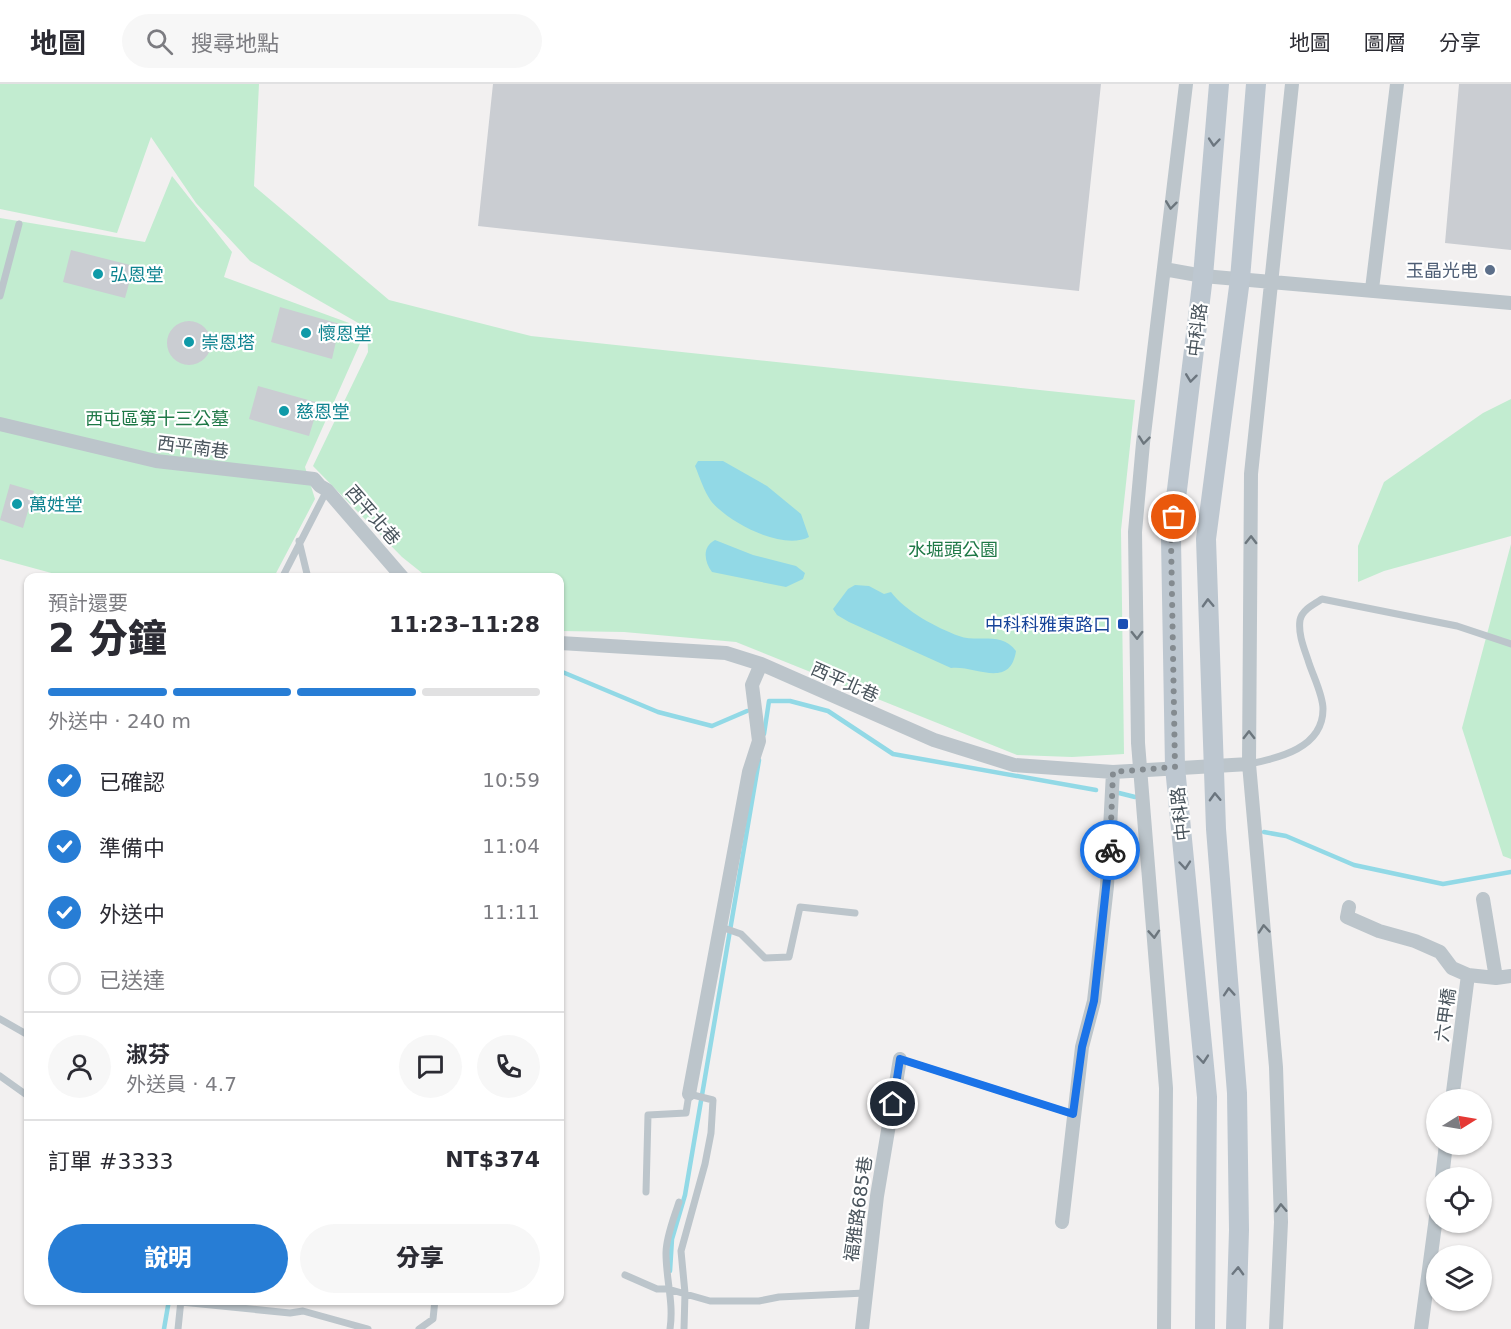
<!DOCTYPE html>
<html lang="zh-TW">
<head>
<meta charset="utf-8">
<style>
	body { margin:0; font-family:"DejaVu Sans","Noto Sans TC",sans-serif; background:#f7f7f7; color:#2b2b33; height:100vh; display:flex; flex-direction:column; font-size:22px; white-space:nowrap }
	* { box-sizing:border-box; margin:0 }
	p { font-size:20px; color:#7c7c81 }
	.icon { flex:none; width:33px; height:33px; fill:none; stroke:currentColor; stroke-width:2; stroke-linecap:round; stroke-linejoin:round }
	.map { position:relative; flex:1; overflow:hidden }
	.panel { position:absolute; left:24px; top:489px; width:540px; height:732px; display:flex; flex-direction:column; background:#fff; border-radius:12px; box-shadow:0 2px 4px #0004 }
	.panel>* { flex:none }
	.needle { width:39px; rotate:79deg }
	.controls { position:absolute; left:1426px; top:1005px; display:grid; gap:12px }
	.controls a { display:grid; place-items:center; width:66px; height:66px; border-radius:50%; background:#fff; box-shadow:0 2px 4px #0004; font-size:30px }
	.pin { position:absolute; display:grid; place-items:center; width:51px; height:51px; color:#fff; margin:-26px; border:3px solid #fff; border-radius:50%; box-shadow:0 2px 6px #0007 }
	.courier { position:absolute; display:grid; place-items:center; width:60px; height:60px; margin:-30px; border:4px solid #1a73e8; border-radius:50%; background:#fff; color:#222; box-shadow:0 2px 8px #0007 }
	.headline em { font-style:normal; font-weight:800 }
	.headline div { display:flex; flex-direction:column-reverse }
	.headline { display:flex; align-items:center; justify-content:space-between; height:102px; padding:0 24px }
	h1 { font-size:39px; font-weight:800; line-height:45px }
	.bar { display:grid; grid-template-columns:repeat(4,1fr); gap:9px 6px; align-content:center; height:72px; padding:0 24px }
	.bar i { height:8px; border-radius:4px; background:#e1e1e2 }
	.bar .on { background:#277dd5 }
	.bar p { grid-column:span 4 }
	.line { display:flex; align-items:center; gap:15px; padding:0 24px; border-top:2px solid #e1e1e2 }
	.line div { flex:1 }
	.round { display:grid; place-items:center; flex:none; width:63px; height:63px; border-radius:32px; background:#f7f7f7 }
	ol { padding:0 24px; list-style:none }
	li { display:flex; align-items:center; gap:18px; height:66px }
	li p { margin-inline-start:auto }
	li .icon { padding:6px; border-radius:50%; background:#277dd5; color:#fff; stroke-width:4 }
	li:last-child { color:#7c7c81 }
	li i { width:33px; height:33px; border:3px solid #e1e1e2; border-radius:50% }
	.primary-button { display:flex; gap:12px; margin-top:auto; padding:12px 24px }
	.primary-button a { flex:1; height:69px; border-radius:36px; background:#277dd5; color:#fff; font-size:24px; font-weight:800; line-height:69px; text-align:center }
	.primary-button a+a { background:#f7f7f7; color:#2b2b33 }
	header { display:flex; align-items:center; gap:36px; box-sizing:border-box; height:84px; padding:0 30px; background:#fff; border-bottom:2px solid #e1e1e2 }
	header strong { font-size:28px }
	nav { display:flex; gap:33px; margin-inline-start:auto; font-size:21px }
	.search { width:420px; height:54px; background:#f7f7f7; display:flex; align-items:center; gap:15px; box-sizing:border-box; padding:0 21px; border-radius:33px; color:#7c7c81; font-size:22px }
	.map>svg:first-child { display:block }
	.green { fill:#c2ecd0 }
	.water { fill:#92d9e6 }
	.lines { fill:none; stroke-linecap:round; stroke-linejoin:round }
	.stream { stroke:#92d9e6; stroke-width:4.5 }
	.building { fill:#cacdd2 }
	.lane { stroke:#bcc5cb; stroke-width:7 }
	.street { stroke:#bcc5cb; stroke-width:14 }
	.secondary { stroke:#bdc7d0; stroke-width:20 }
	.oneway { stroke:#6c767f }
	.oneway2 { stroke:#6c767d }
	.done { stroke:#848b90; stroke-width:6; stroke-dasharray:0 10.8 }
	.route { stroke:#1a73e8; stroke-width:8 }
	.service-dot { fill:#5c6f8a; stroke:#fff; stroke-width:2 }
	.culture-dot { fill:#0f9aa8; stroke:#fff; stroke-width:2 }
	.transit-dot { fill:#1a4fb4; stroke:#fff; stroke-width:2 }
	.labels { text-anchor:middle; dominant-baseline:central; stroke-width:4.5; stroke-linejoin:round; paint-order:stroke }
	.service-label { font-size:18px; fill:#4e5e75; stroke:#fff; text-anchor:end }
	.culture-label { font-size:18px; fill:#0d838f; stroke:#fff; text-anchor:start }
	.street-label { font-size:18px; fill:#49545c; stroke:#fff }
	.park-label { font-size:18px; fill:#1e7846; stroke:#fff }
	.transit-label { font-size:18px; fill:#164399; stroke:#fff; text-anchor:end }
</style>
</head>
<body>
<header>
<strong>地圖</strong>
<div class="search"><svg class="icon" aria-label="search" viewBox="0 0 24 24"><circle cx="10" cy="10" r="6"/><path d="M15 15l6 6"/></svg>搜尋地點</div>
<nav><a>地圖</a><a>圖層</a><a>分享</a></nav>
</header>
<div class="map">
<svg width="1511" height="1245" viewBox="0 0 1511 1245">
	<rect width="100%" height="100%" fill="#f2f0f0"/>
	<path class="green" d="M0,0H259L254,102L389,216L531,252L1135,316L1121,446L1124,670L1072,673L1017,671L736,558L624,548L560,547V494L427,493L402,473L313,382L368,268L367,244L250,177L196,119L151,53L117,149L0,125Z
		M172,92L232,168L224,193L349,239L362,255L305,383L315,415L274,493H66L0,475V134L145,158Z
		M1511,315V452L1384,487L1358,498V462L1384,398L1483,329Z
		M1511,460V775L1503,772L1462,644Z"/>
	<path class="water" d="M698,377H723L767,402L801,430L809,453C782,467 728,438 711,417C704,407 700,394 695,382Z
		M715,456L753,471L796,482L805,489L803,495L786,503L712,488C704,477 702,463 715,456Z
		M855,501L869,502L884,510L891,508C905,527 937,544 959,552C978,559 1001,547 1016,567C1010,606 975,581 951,584L849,538L837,531L833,525L848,505Z"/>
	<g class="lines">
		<path class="stream" d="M560,587L658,628L712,642L747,627
			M769,617H790L828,627L893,670L1096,706
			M764,650L769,617
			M1119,709L1135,713
			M1264,748L1286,752L1354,781L1443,800L1511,788
			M670,1187L672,1155L685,1111L759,676
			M164,1245L169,1216"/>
	</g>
	<path class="building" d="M493,0H1101L1079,207L478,142Z
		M1459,0H1511V166L1445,159Z
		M71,166L134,182L125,214L63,198Z
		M280,223L340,240L332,275L271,258Z
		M167 259a22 22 0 1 1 44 0a22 22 0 1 1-44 0Z
		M258,302L319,319L309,352L249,335Z
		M10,400L34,407L23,444L0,436Z"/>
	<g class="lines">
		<path class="lane" d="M0,212L19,140
			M299,457L308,494
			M282,494L327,406
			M1249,680C1279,674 1323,664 1323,625C1323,610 1312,590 1308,576C1304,564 1298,550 1300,536C1302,526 1314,520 1322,515L1457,542L1511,560
			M721,843L741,850L765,874L789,873L800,823L855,829
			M0,935L28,951
			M900,975L1073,1030
			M0,992L28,1012
			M646,1108L648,1031L686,1029L689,1010L713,1016L711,1049L705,1080L681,1167L685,1209L684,1245
			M625,1191L657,1205H668L710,1217H759L779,1213L865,1209
			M181,1218L290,1229L303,1227L368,1245
			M178,1245L181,1216
			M419,1245L433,1235L435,1216
			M670,1245C674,1219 666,1196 666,1169C666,1153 674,1134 679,1118"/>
		<path class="street" d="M1164,185L1203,192L1511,219
			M1372,205L1397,0
			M0,340L156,377L314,395L320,402L327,406L403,494
			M560,559L726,569L761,580L934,656L1014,681L1113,688L1249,680
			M1483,815L1496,894
			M1349,823L1347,833L1379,847L1415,857L1440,868L1452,884L1468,891L1452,1016
			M1468,891L1496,894L1511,892
			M689,1010L749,688L759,657L752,601L761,580
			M1442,1094L1446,1060
			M1062,1138L1082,963L1094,917L1107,802L1113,688
			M862,1245L877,1112L900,975
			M1164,1245L1166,1004L1138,659L1135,448L1143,359L1186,0
			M1276,1245L1281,1138L1276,983L1249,680L1251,390L1292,0
			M1421,1245L1437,1126"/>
		<path class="secondary" d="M1205,1245L1207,1013L1175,683L1171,455L1203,192L1219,0
			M1236,1245L1239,1146L1237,1009L1216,745L1206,455L1240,195L1256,0"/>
	</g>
	<defs><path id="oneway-chevron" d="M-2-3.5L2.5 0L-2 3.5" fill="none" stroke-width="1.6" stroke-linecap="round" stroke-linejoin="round" transform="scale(1.5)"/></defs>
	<g class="oneway">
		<use href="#oneway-chevron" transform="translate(1214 58) rotate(95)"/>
		<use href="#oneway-chevron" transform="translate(1191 294) rotate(97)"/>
		<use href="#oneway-chevron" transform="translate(1208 519) rotate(-92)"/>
		<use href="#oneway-chevron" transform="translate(1215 713) rotate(-92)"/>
		<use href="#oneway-chevron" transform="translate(1185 781) rotate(85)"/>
		<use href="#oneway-chevron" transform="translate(1229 908) rotate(-94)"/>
		<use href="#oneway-chevron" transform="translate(1203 975) rotate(85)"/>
		<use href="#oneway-chevron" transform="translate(1238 1187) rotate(-88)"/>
	</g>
	<g class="oneway2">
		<use href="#oneway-chevron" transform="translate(1171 121) rotate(97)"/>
		<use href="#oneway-chevron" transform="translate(1144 356) rotate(96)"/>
		<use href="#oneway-chevron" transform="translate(1251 456) rotate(-89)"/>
		<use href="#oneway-chevron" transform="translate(1137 551) rotate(89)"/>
		<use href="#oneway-chevron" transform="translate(1249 651) rotate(-90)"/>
		<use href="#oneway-chevron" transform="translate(1264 845) rotate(-95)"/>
		<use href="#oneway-chevron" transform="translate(1154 850) rotate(86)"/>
		<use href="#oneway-chevron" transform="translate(1281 1124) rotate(-92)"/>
	</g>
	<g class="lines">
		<path class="done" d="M1110,766L1113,688L1175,683L1171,455L1174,433"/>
		<path class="route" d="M893,1020L900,975L1073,1030L1082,963L1094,917L1110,766"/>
	</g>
	<circle class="service-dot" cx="1490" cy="186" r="6"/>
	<g class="culture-dot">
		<circle cx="98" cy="190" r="6"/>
		<circle cx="306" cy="249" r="6"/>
		<circle cx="189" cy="258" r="6"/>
		<circle cx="284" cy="327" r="6"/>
		<circle cx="17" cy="420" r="6"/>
	</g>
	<rect class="transit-dot" x="1117" y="534" width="12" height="12" rx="3"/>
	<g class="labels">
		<g class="service-label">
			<text x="1478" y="186">玉晶光电</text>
		</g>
		<g class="culture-label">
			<text x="110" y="190">弘恩堂</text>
			<text x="318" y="249">懷恩堂</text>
			<text x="201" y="258">崇恩塔</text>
			<text x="296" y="327">慈恩堂</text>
			<text x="29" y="420">萬姓堂</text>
		</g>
		<g class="street-label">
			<text transform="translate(1197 246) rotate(-83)">中科路</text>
			<text transform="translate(193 363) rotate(7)">西平南巷</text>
			<text transform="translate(373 431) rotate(49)">西平北巷</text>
			<text transform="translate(845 598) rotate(24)">西平北巷</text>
			<text transform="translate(1180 730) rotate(-96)">中科路</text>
			<text transform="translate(1445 931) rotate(-82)">六甲橋</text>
			<text transform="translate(858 1125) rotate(-82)">福雅路685巷</text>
		</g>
		<g class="park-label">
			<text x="157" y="334">西屯區第十三公墓</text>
			<text x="953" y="465">水堀頭公園</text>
		</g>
		<g class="transit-label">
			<text x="1111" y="540">中科科雅東路口</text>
		</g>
	</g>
</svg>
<div class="controls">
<a><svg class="needle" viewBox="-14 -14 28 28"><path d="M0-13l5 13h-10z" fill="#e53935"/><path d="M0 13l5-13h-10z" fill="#7c7c81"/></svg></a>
<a><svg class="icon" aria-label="locate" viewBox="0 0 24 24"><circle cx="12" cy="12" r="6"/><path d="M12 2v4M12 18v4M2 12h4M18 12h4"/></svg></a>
<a><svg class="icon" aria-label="layers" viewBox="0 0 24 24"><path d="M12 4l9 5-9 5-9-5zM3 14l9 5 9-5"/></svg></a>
</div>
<div class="pin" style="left:1174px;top:433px;background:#ea580c"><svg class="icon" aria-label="bag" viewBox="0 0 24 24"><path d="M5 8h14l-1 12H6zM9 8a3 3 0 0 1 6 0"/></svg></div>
<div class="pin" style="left:893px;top:1020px;background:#1f2937"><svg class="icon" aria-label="home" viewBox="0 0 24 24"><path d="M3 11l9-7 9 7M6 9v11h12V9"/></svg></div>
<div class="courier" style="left:1110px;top:766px"><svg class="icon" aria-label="bike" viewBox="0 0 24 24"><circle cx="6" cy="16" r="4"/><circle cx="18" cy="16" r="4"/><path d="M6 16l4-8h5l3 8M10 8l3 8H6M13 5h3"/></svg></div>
<section class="panel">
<div class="headline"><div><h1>2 分鐘</h1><p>預計還要</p></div><em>11:23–11:28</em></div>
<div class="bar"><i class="on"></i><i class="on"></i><i class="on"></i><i></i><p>外送中 · 240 m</p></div>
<ol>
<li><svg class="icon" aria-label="check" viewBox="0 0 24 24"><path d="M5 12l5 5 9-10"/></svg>已確認<p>10:59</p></li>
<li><svg class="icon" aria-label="check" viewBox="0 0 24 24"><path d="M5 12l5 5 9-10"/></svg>準備中<p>11:04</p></li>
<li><svg class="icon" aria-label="check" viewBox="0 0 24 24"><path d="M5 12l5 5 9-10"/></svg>外送中<p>11:11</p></li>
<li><i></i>已送達</li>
</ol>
<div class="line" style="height:108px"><a class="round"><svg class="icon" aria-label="person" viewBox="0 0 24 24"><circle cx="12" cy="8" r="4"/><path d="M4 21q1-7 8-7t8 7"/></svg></a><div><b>淑芬</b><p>外送員 · 4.7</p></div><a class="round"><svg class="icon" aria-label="chat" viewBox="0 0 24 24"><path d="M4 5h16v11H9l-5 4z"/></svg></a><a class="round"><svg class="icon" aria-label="phone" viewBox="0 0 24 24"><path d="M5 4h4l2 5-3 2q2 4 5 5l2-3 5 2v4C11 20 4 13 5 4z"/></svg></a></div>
<div class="line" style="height:78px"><div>訂單 #3333</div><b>NT$374</b></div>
<div class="primary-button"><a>說明</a><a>分享</a></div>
</section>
</div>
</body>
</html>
